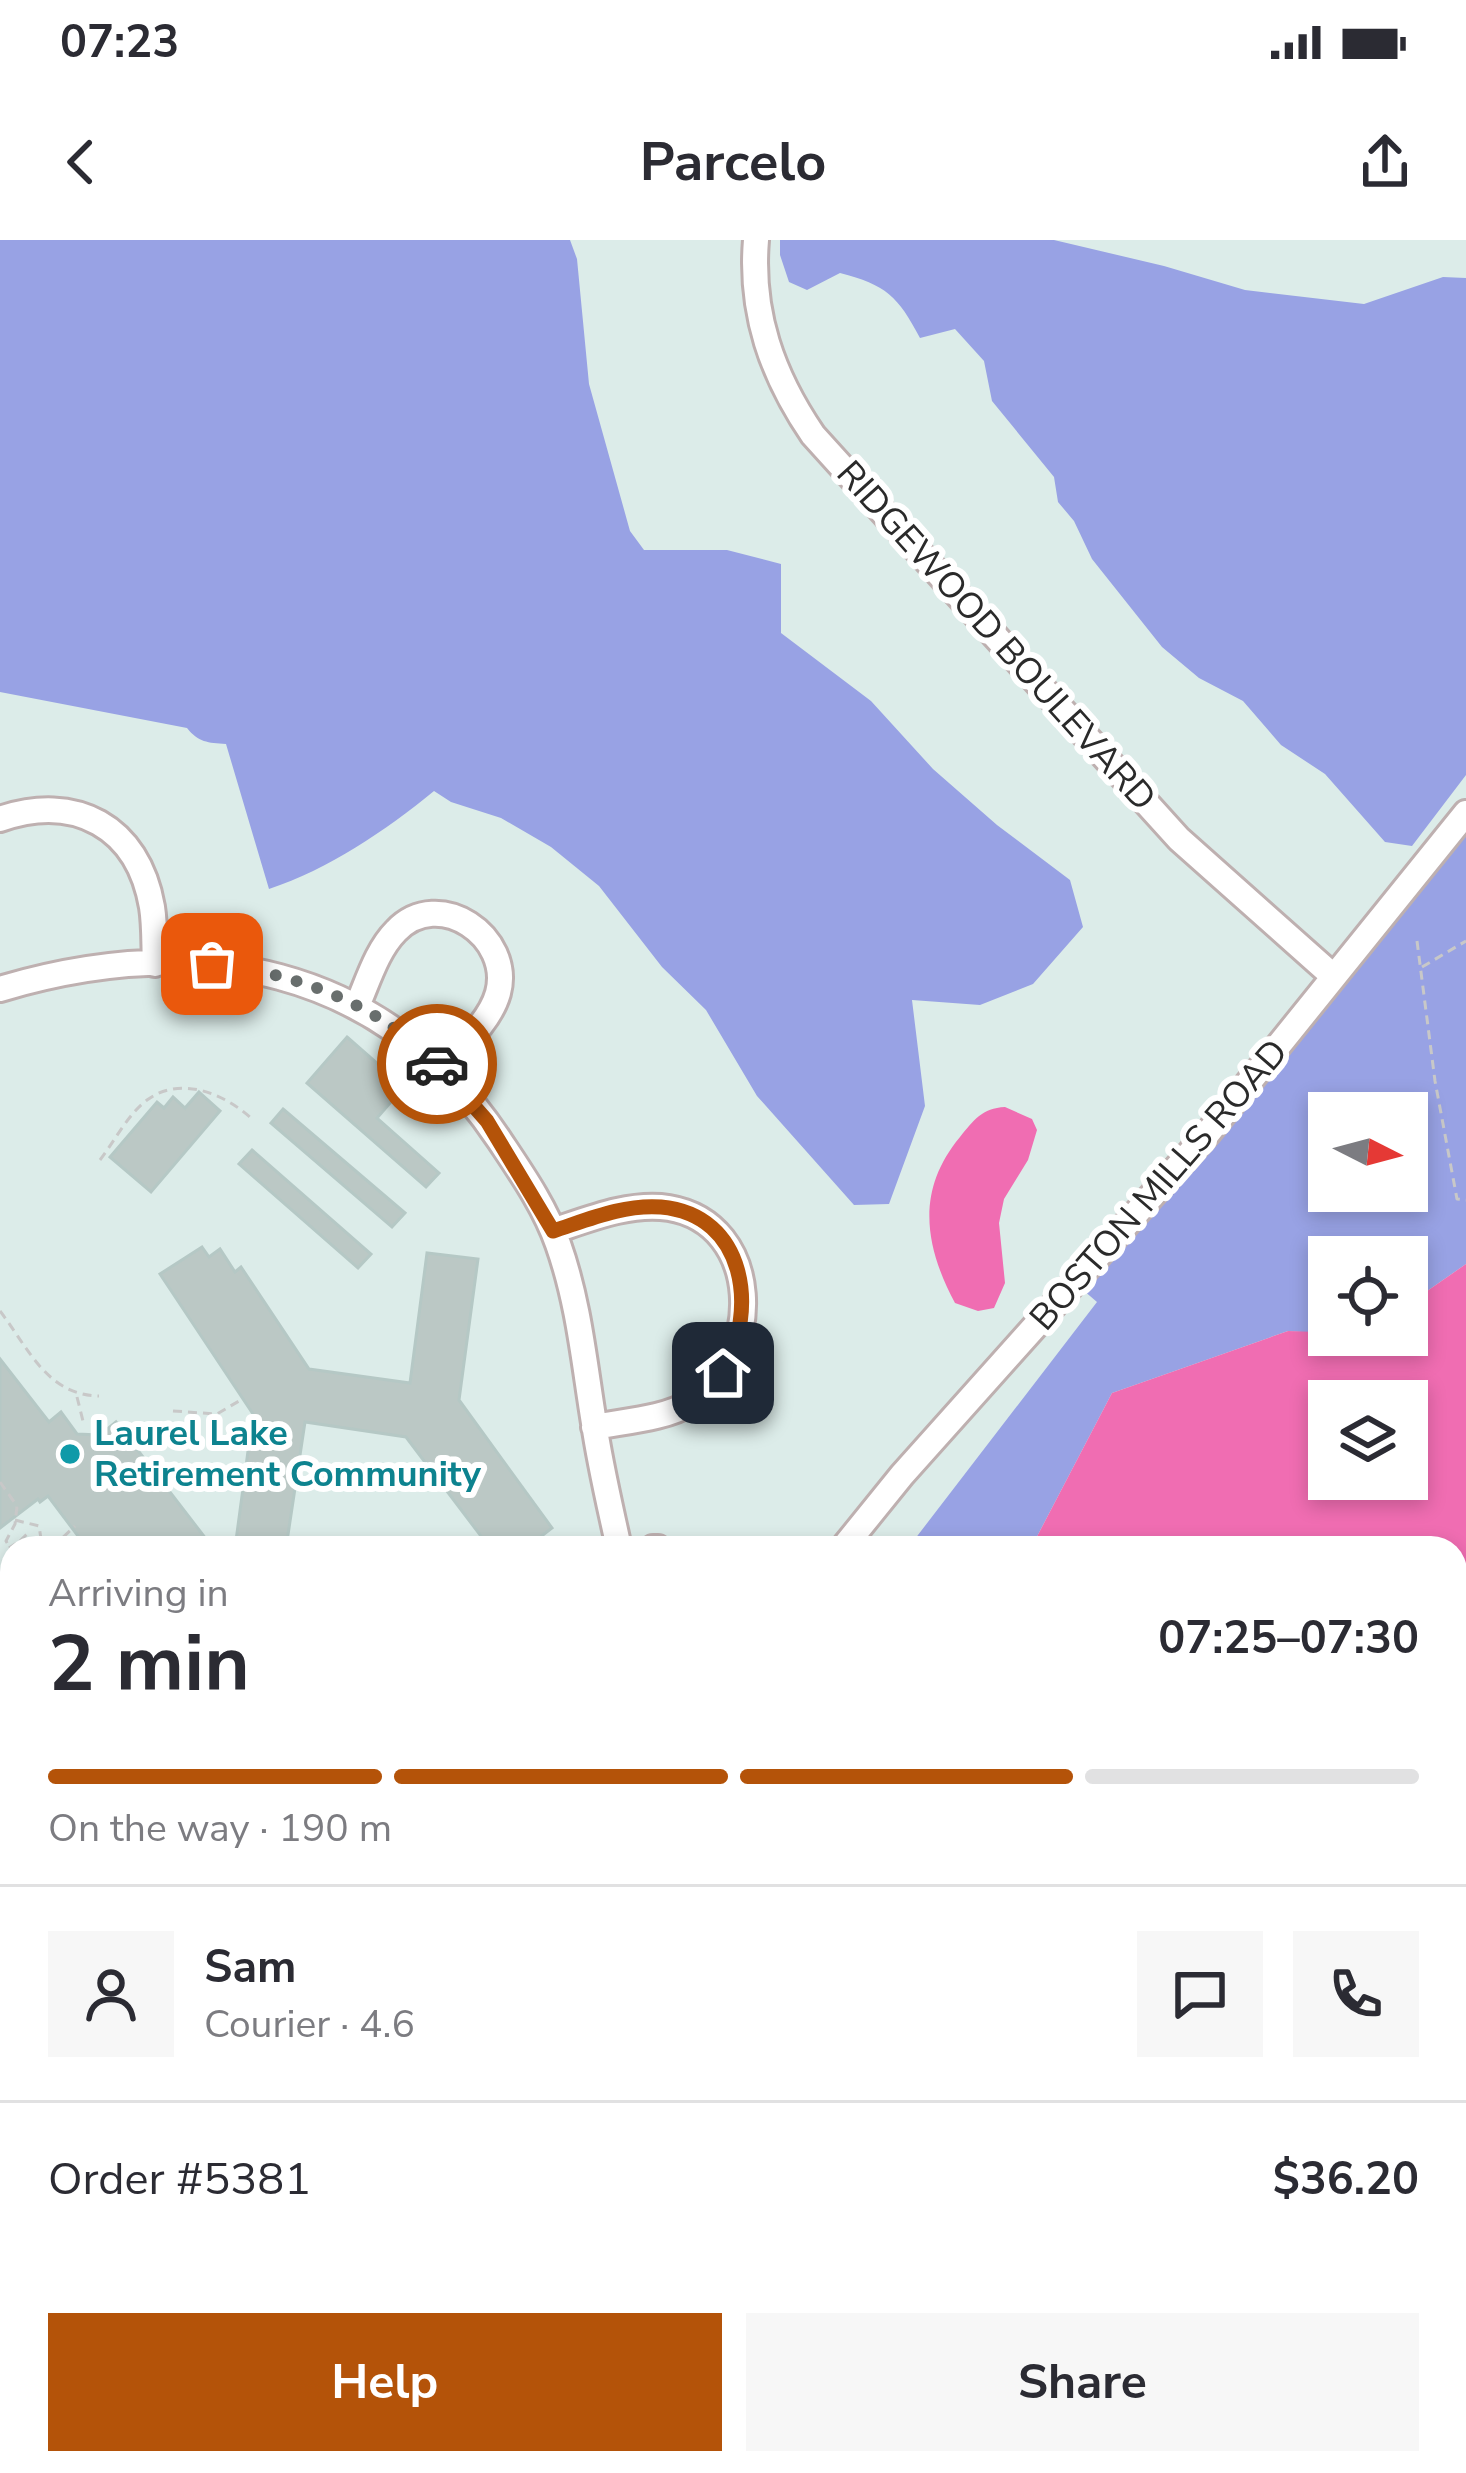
<!DOCTYPE html>
<html lang="en">
<head>
<meta charset="utf-8">
<style>
	body { margin:0; font-family:"Nunito Sans",sans-serif; background:#f7f7f7; color:#2b2b33; height:100vh; display:flex; flex-direction:column; font-size:45px; white-space:nowrap }
	* { box-sizing:border-box; margin:0 }
	p { font-size:39px; color:#7c7c81 }
	.icon { flex:none; width:66px; height:66px; fill:none; stroke:currentColor; stroke-width:2; stroke-linecap:round; stroke-linejoin:round }
	.map { position:relative; flex:1; overflow:hidden }
	.drawer { position:absolute; left:0px; top:1296px; width:1467px; height:939px; display:flex; flex-direction:column; background:#fff; border-radius:36px 36px 0 0; box-shadow:0 6px 18px #0003 }
	.drawer>* { flex:none }
	.needle { width:78px; rotate:96deg }
	.buttons { position:absolute; left:1308px; top:852px; display:grid; gap:24px }
	.buttons a { display:grid; place-items:center; width:120px; height:120px; border-radius:0px; background:#fff; box-shadow:0 6px 18px #0003; font-size:60px }
	.pin { position:absolute; display:grid; place-items:center; width:102px; height:102px; color:#fff; margin:-51px; border-radius:24px; box-shadow:0 6px 18px #0006 }
	.courier { position:absolute; display:grid; place-items:center; width:120px; height:120px; margin:-60px; border:9px solid #b45309; border-radius:50%; background:#fff; color:#222; box-shadow:0 3px 15px #0007 }
	.headline em { font-style:normal; font-weight:700 }
	.headline div { display:flex; flex-direction:column-reverse }
	.headline { display:flex; align-items:center; justify-content:space-between; height:204px; padding:0 48px }
	h1 { font-size:78px; font-weight:700; line-height:90px }
	.bar { display:grid; grid-template-columns:repeat(4,1fr); gap:18px 12px; align-content:center; height:144px; padding:0 48px }
	.bar i { height:15px; border-radius:9px; background:#e1e1e2 }
	.bar .current { background:#b45309 }
	.bar p { grid-column:span 4 }
	.line { display:flex; align-items:center; gap:30px; padding:0 48px; border-top:3px solid #e1e1e2 }
	.line div { flex:1 }
	.round { display:grid; place-items:center; flex:none; width:126px; height:126px; border-radius:0px; background:#f7f7f7 }
	.button { display:flex; gap:24px; margin-top:auto; padding:24px 48px }
	.button a { flex:1; height:138px; border-radius:0px; background:#b45309; color:#fff; font-size:48px; font-weight:700; line-height:138px; text-align:center }
	.button a+a { background:#f7f7f7; color:#2b2b33 }
	.status { display:flex; justify-content:space-between; align-items:center; height:84px; padding:0 60px; background:#fff; direction:ltr }
	.status svg { height:33px; fill:currentColor }
	header { display:flex; justify-content:space-between; align-items:center; height:156px; padding:0 48px; background:#fff; font-size:54px; font-weight:700 }
	.map>svg:first-child { display:block }
	.green { fill:#98a2e4; fill-rule:evenodd }
	.water { fill:#f06db2; fill-rule:evenodd }
	.lines { fill:none; stroke-linecap:round; stroke-linejoin:round }
	.river { stroke:#f06db2; stroke-width:33 }
	.building { fill:#bbc8c5; stroke:#b5c8c5; stroke-width:3 }
	.minor-casing { stroke:#beb0b0; stroke-width:30 }
	.path { stroke:#c8c8c8; stroke-width:3; stroke-dasharray:9 6; stroke-linecap:butt }
	.minor { stroke:#fff; stroke-width:24 }
	.done { stroke:#686e6d; stroke-width:12; stroke-dasharray:0 21.6 }
	.route { stroke:#b45309; stroke-width:15 }
	.culture-dot { fill:#0f9aa8; stroke:#fff; stroke-width:4.5 }
	.labels { text-anchor:middle; dominant-baseline:central; stroke-width:12; stroke-linejoin:round; paint-order:stroke }
	.street-label { font-size:36px; fill:#2a2a2a; stroke:#fff }
	.culture-label { font-size:36px; font-weight:bold; fill:#0d838f; stroke:#fff; text-anchor:start }
</style>
</head>
<body>
<div class="status"><b>07:23</b><svg viewBox="0 0 49 12"><path d="M0 12V9h3v3zM5 12V6h3v6zM10 12V3h3v9zM15 12V0h3v12zM26 1h20v11H26zM47 4h2v5h-2z"/></svg></div>
<header><svg class="icon" aria-label="back" viewBox="0 0 24 24"><path d="M15 5l-7 7 7 7"/></svg>Parcelo<svg class="icon" aria-label="share" viewBox="0 0 24 24"><path d="M12 15V3M7 8l5-5 5 5M5 13v7h14v-7"/></svg></header>
<div class="map">
<svg width="1466" height="2233" viewBox="0 0 1466 2233">
	<rect width="100%" height="100%" fill="#dcece9"/>
	<path class="green" d="M0,0H570L577,19L589,144L630,291L644,310H727L781,324V393L871,461L933,529L997,585L1070,640L1083,687L1033,744L980,765L912,760L925,866L889,964L854,965L757,856L706,770L662,727L599,646L551,607L501,578L451,562L434,551C385,591 329,629 269,649L226,504C208,503 198,502 187,488L0,452Z
		M780,0H1054L1164,26L1245,50L1364,64L1443,37L1466,38V535L1412,606L1385,602L1325,534L1281,505L1243,461L1199,438L1162,407L1092,319L1074,281L1058,262L1054,237L992,161L984,121L955,89L920,98C898,56 886,45 840,33L807,50L789,42L780,15Z
		M1466,591V1024L1407,1065V1017H1329V1094L1288,1091L1112,1153L1031,1308H908L1097,1062L1076,1044ZM1329,873H1407V951H1329Z
		M582,2223H747L746,2233H580Z
		M977,2223H1119L1118,2233H970Z"/>
	<path class="water" d="M1005,867L1032,879L1037,890L1028,920L1004,959L999,983L1005,1043L994,1068L978,1071L955,1063C924,1005 916,950 960,897C974,880 982,868 1005,867Z
		M1466,1024V1734L1455,1738V1308H1031L1112,1153L1288,1091L1407,1095V1065ZM1329,1161H1407V1239H1329Z"/>
	<g class="lines">
		<path class="river" d="M612,2223L619,2233"/>
	</g>
	<path class="building" d="M347,797L404,847L377,878L439,933L426,947L307,843Z
		M199,852L220,871L151,952L110,917L157,862L164,868L173,857L185,868Z
		M283,869L405,973L392,987L271,883Z
		M252,910L371,1014L358,1028L239,924Z
		M202,1007L209,1017L220,1009L235,1032L241,1027L309,1129L410,1143L427,1013L478,1019L459,1160L552,1288L526,1308H490L406,1197L305,1182L286,1308H235L253,1174L160,1034Z
		M0,1119L49,1182L61,1172L77,1194L100,1195L116,1182L213,1308H87L48,1256L40,1262L38,1259L0,1288Z"/>
	<g class="lines">
		<defs>
			<path id="minor" d="M756,0C750,73 772,135 813,195L1179,599L1333,736
				M0,579C75,553 138,586 152,667C155,686 154,705 155,724
				M0,749C195,691 383,724 500,901C522,934 545,967 558,1004C579,1063 584,1122 594,1183C600,1225 610,1266 619,1308
				M357,766C368,741 377,710 396,691C439,646 513,697 498,753C490,782 461,806 441,828
				M553,991C589,979 630,962 669,968C763,984 764,1117 692,1162C665,1179 625,1181 594,1187
				M653,1308H658
				M843,1308L902,1235L1208,893L1466,573
				M0,1827L12,1812
				M0,1848L12,1852
				M1455,1964H1466
				M0,2037L12,2028
				M0,2146L12,2153
				M264,2223L279,2233
				M1264,2223L1267,2233
				M454,2233L457,2223
				M853,2233L854,2223"/>
		</defs>
		<use href="#minor" class="minor-casing"/>
		<path class="path" d="M1417,701L1435,841L1457,959L1466,960
			M1422,727L1466,701
			M100,920C114,902 128,874 147,860C181,835 225,854 252,879
			M0,1071C29,1109 47,1155 99,1156
			M77,1157L84,1185
			M173,1171L217,1174L239,1161
			M0,1242L17,1266L15,1284L6,1301L12,1311
			M15,1280L39,1286L42,1305
			M291,1299L298,1308
			M20,1301L27,1294L30,1301
			M9,1308L20,1301L40,1308
			M63,1308L58,1302L75,1286
			M0,1361L12,1363"/>
		<use href="#minor" class="minor"/>
	</g>
	<g class="lines">
		<path class="done" d="M212,724C296,733 376,763 437,824"/>
		<path class="route" d="M437,824L487,881L553,991C587,980 624,964 661,967C747,975 758,1071 723,1133"/>
	</g>
	<circle class="culture-dot" cx="70" cy="1214" r="12"/>
	<g class="labels">
		<g class="street-label">
			<text transform="translate(996 396) rotate(48)">RIDGEWOOD BOULEVARD</text>
			<text transform="translate(1159 945) rotate(-49)">BOSTON MILLS ROAD</text>
		</g>
		<g class="culture-label">
			<text x="94" y="1193">Laurel Lake<tspan x="94" dy="41">Retirement Community</tspan></text>
		</g>
	</g>
</svg>
<div class="buttons">
<a><svg class="needle" viewBox="-14 -14 28 28"><path d="M0-13l5 13h-10z" fill="#e53935"/><path d="M0 13l5-13h-10z" fill="#7c7c81"/></svg></a>
<a><svg class="icon" aria-label="locate" viewBox="0 0 24 24"><circle cx="12" cy="12" r="6"/><path d="M12 2v4M12 18v4M2 12h4M18 12h4"/></svg></a>
<a><svg class="icon" aria-label="layers" viewBox="0 0 24 24"><path d="M12 4l9 5-9 5-9-5zM3 14l9 5 9-5"/></svg></a>
</div>
<div class="pin" style="left:212px;top:724px;background:#ea580c"><svg class="icon" aria-label="bag" viewBox="0 0 24 24"><path d="M5 8h14l-1 12H6zM9 8a3 3 0 0 1 6 0"/></svg></div>
<div class="pin" style="left:723px;top:1133px;background:#1f2937"><svg class="icon" aria-label="home" viewBox="0 0 24 24"><path d="M3 11l9-7 9 7M6 9v11h12V9"/></svg></div>
<div class="courier" style="left:437px;top:824px"><svg class="icon" aria-label="car" viewBox="0 0 24 24"><path d="M5 17H2v-5l4-1 3-4h7l3 4 3 1v5h-3M9 17h6M6 11h13"/><circle cx="7" cy="17" r="2"/><circle cx="17" cy="17" r="2"/></svg></div>
<section class="drawer">
<div class="headline"><div><h1>2 min</h1><p>Arriving in</p></div><em>07:25–07:30</em></div>
<div class="bar"><i class="current"></i><i class="current"></i><i class="current"></i><i></i><p>On the way · 190 m</p></div>
<div class="line" style="height:216px"><a class="round"><svg class="icon" aria-label="person" viewBox="0 0 24 24"><circle cx="12" cy="8" r="4"/><path d="M4 21q1-7 8-7t8 7"/></svg></a><div><b>Sam</b><p>Courier · 4.6</p></div><a class="round"><svg class="icon" aria-label="chat" viewBox="0 0 24 24"><path d="M4 5h16v11H9l-5 4z"/></svg></a><a class="round"><svg class="icon" aria-label="phone" viewBox="0 0 24 24"><path d="M5 4h4l2 5-3 2q2 4 5 5l2-3 5 2v4C11 20 4 13 5 4z"/></svg></a></div>
<div class="line" style="height:156px"><div>Order #5381</div><b>$36.20</b></div>
<div class="button"><a>Help</a><a>Share</a></div>
</section>
</div>
</body>
</html>
